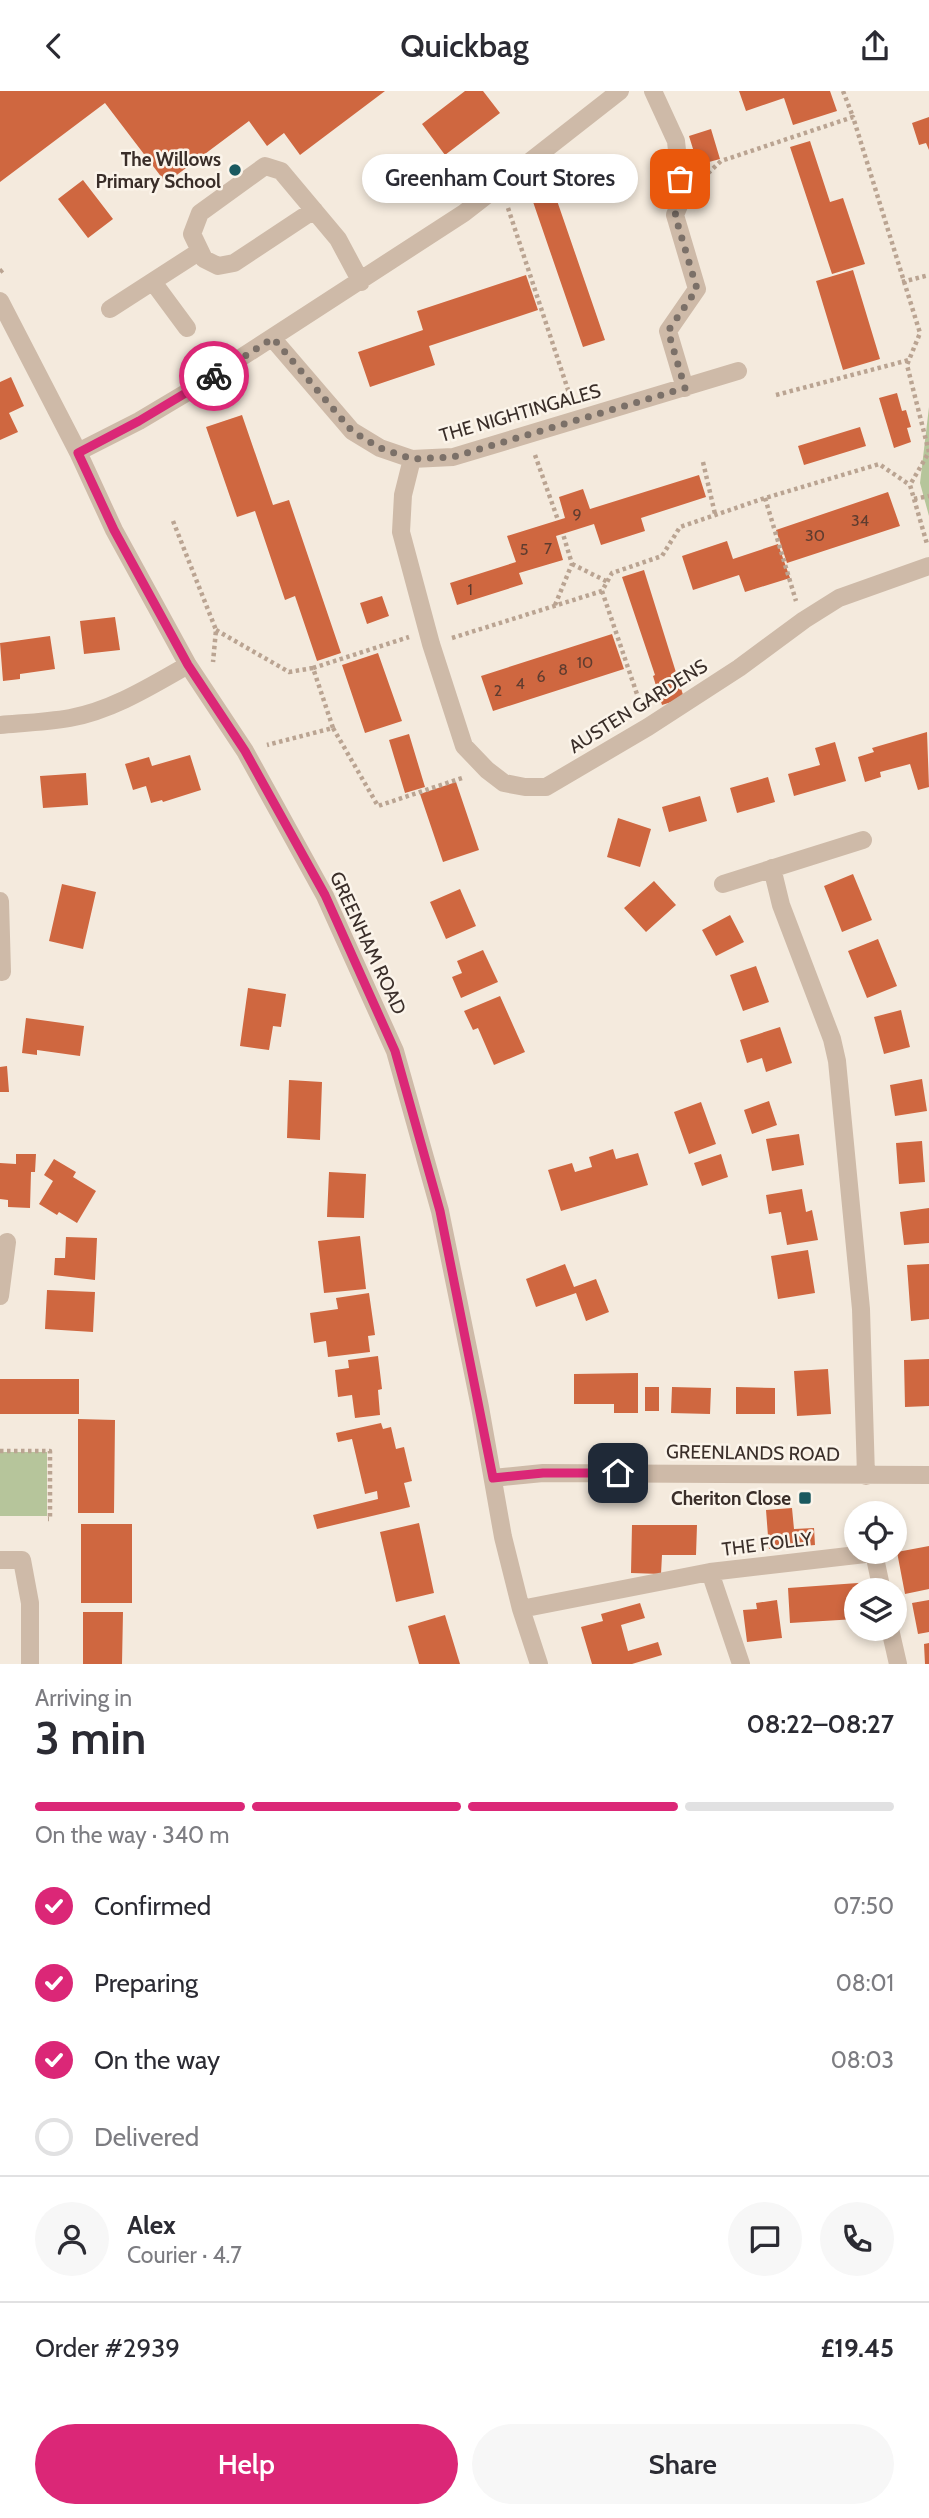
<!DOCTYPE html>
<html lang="en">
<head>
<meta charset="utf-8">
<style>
	body { margin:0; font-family:Cabin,sans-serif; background:#f7f7f7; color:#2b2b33; height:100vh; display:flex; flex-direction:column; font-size:26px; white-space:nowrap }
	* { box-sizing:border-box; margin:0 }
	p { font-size:23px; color:#7c7c81 }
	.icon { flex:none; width:38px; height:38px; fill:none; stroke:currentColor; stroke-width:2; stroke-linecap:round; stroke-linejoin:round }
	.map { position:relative; height:1573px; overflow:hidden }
	.panel { display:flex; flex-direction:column; background:#fff; flex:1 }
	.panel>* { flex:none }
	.buttons { position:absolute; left:844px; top:1410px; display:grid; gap:14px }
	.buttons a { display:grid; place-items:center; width:63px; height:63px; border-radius:50%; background:#fff; box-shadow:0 4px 10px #0003; font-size:35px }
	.pin { position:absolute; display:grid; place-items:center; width:60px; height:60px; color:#fff; margin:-30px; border-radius:14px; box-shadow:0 4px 10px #0006 }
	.courier { position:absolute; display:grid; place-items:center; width:70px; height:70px; margin:-35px; border:5px solid #db2777; border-radius:50%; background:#fff; color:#222; box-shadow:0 2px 9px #0007 }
	.bubble { position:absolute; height:49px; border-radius:24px; background:#fff; box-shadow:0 4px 10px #0003; font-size:23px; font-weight:600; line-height:49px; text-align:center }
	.overview em { font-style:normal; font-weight:600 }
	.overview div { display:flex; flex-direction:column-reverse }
	.overview { display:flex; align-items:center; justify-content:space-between; height:119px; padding:0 35px }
	h1 { font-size:46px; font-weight:600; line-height:52px }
	.bar { display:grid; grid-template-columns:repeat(4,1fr); gap:10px 7px; align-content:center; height:84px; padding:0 35px }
	.bar i { height:9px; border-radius:5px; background:#e1e1e2 }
	.bar .selected { background:#db2777 }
	.bar p { grid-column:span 4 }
	.line { display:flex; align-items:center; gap:18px; padding:0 35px; border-top:2px solid #e1e1e2 }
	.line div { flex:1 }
	.round { display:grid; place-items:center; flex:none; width:74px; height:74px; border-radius:37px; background:#f7f7f7 }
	ol { padding:0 35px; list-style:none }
	li { display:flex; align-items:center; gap:21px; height:77px }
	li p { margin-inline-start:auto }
	li .icon { padding:7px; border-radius:50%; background:#db2777; color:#fff; stroke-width:4 }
	li:last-child { color:#7c7c81 }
	li i { width:38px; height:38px; border:4px solid #e1e1e2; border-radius:50% }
	.cta { display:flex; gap:14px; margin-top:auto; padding:14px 35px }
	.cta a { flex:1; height:80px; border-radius:42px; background:#db2777; color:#fff; font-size:28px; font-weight:600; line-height:80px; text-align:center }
	.cta a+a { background:#f7f7f7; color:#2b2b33 }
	header { display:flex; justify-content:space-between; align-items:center; height:91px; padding:0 35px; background:#fff; font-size:32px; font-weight:600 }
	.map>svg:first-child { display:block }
	.green { fill:#b6c59b }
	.building { fill:#cf6740 }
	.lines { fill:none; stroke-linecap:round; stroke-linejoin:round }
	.path { stroke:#baa492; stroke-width:4.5; stroke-dasharray:3.5 3.5; stroke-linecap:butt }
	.minor { stroke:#cebaa8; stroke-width:18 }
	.done { stroke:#7b7068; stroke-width:7; stroke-dasharray:0 12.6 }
	.route { stroke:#db2777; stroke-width:9 }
	.poi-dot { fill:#1a595f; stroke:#fbf4ea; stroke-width:2.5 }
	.labels { text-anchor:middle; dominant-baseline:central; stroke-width:5; stroke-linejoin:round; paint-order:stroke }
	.number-label { font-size:16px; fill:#5f3c2f }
	.poi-label { font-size:19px; font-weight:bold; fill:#3a2e29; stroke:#fbf4ea; text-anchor:end }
	.street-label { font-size:19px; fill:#3a2e29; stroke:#fbf4ea }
</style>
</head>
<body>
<header><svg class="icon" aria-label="back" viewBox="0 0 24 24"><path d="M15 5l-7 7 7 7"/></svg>Quickbag<svg class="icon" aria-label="share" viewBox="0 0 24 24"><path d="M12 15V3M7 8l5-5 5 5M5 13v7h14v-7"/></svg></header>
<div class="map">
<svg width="929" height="1573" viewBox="0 0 929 1573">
	<rect width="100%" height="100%" fill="#f4eadd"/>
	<path class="green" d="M929,316V425L920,392Z
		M0,1361H47V1425H0Z"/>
	<path class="building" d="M0,0H385L300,64L284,42L267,55L249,30L166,92L105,12L0,91Z
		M465,0H483L500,22L445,64L422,33Z
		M739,0H830L837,20L793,34L784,7L746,20Z
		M929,26V59L926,52L919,54L912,32Z
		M711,38L720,68L698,74L689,45Z
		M810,50L830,111L843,107L865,173L832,183L790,56Z
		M83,89L113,128L88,147L58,108Z
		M553,98L605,249L583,256L531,105Z
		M853,179L880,268L843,279L816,190Z
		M526,184L538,219L429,255L435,274L370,296L358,261L423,239L417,220Z
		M11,286L24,315L9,322L18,341L0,349V291Z
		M897,302L902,320L906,319L911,336L907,337L911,351L894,357L879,307Z
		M242,324L273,414L289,409L341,562L317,570L295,505L285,509L255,420L237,426L206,336Z
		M860,336L866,355L804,374L798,355Z
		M699,384L706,406L641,427L645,440L601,454L594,433L556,445L563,469L519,482L523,493L457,514L450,492L516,471L507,445L565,427L559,406L583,398L590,418Z
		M888,401L900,435L787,472L776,439Z
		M727,450L733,468L778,453L790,487L745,501L739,484L693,499L682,465Z
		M644,479L684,607L662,614L653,585L655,584L622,486Z
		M382,505L389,525L367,533L360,512Z
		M115,526L120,559L84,563L80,530Z
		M612,543L624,578L493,620L481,585Z
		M50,545L55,578L20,583V588L3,590L0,552Z
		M378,562L402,630L365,642L342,574Z
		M927,641L929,696L918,699L910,673L880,681L881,686L865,691L858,666L874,661L872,657Z
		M409,643L425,696L405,702L389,649Z
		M835,651L846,690L794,705L788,683L820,674L815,657Z
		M190,664L201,699L163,711L162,709L151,712L146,695L133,699L125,673L149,666L152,675Z
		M86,682L88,714L43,717L40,685Z
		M768,686L775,711L737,722L730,697Z
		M456,691L479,759L443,771L420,703Z
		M700,705L707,730L669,741L662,716Z
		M618,727L651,738L640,776L607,766Z
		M853,783L872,829L842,841L824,795Z
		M654,790L676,814L646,841L624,817Z
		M62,793L96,801L83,858L49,850Z
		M460,798L476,835L446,848L430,811Z
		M730,824L744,851L716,865L702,839Z
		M878,848L897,895L867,907L848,860Z
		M483,859L498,891L461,907L452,886L462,882L457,870Z
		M756,875L769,911L743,920L730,884Z
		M248,897L286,903L281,936L273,935L269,959L240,955Z
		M500,905L525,961L494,974L478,937L473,939L464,920Z
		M901,919L910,956L884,963L874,926Z
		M26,927L84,935L80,965L37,959V964L22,962Z
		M780,936L792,972L766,981L762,967L747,972L740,949Z
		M7,975L9,1001H0V976Z
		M922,988L927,1020L895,1025L890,994Z
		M289,989L322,991L320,1049L287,1047Z
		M769,1010L777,1034L752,1043L744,1019Z
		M701,1011L716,1053L689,1063L674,1021Z
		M799,1043L804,1074L772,1080L766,1048Z
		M922,1050L925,1091L899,1093L896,1052Z
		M613,1058L616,1068L638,1062L648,1094L561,1120L548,1079L572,1072L575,1081L592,1076L589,1066Z
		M16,1063H36L35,1081H31L30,1117L8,1116V1109L0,1108V1072L16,1073Z
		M721,1063L728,1086L702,1095L694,1072Z
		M54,1068L76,1081L73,1086L96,1100L77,1132L59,1121L57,1124L39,1113L53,1090L44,1084Z
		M329,1081L366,1083L364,1127L327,1126Z
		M802,1098L806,1121L812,1119L818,1149L787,1154L781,1121L769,1123L766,1104Z
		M929,1117V1152L904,1154L900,1121Z
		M360,1145L366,1198L324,1202L318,1150Z
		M66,1146L97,1147L95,1189L54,1184L55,1167H65Z
		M808,1159L815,1202L778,1208L771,1165Z
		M565,1173L574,1196L596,1188L609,1221L586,1230L576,1202L536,1216L526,1188Z
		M929,1173V1228L911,1230L907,1174Z
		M47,1199L95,1201L93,1241L45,1238Z
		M369,1202L375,1244L368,1245L370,1261L328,1266L326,1250L314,1252L310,1222L338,1218L336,1207Z
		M378,1265L382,1298L378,1299L380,1324L355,1327L352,1304L338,1306L335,1279L349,1277L348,1269Z
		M929,1268V1315L905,1316L904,1269Z
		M828,1278L831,1323L797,1325L794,1280Z
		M638,1282V1322H614V1313H574V1283Z
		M0,1288H79V1323H0Z
		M645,1296H659V1320H645Z
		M672,1296L711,1297L710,1323L671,1322Z
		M736,1296L775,1297V1323H736Z
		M78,1328L115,1329L114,1422H78Z
		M381,1332L383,1338L391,1336L396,1358L404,1356L412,1390L404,1392L410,1416L317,1438L313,1424L378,1408L377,1400L365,1403L352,1348L338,1351L336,1342Z
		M792,1417L794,1438L814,1437L815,1454L769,1458L766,1419Z
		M419,1432L434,1502L396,1511L380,1441Z
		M81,1433H132V1512H81Z
		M632,1434H697L696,1464H662L661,1483L631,1482Z
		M929,1455V1498L905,1503L897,1461Z
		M872,1491V1500H856V1528L790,1532L788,1497Z
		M777,1509L782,1547L747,1551L743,1519L757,1518L756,1512Z
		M929,1509V1541L918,1543L912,1512Z
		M640,1512L645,1527L621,1534L628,1560L658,1551L662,1564L632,1573H592L581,1536L603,1530L601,1523Z
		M83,1521H123L122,1573H83Z
		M445,1524L460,1573H419L408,1535Z
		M929,1552V1573H925L924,1553Z"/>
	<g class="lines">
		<path class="path" d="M843,0L853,26
			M703,87L721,70L853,26L920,242L907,274L929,361L910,394L927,453
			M508,117L571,308
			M0,181L5,177
			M902,191L929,184
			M776,304L909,269
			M535,364L558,429
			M703,371L715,423
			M765,407L796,510
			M914,408L929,405
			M173,430L216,539L213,571
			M572,473L608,491
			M602,500L641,615
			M555,514L572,473L563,443
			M216,539L289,581L313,577L333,637L267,654
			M452,547L602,500L612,482L662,465L680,436L765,407L879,373L910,394
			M313,577L409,546
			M333,637L378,715L465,686
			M0,1360H50V1428H48"/>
		<path class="minor" d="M653,0L676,50L682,107L675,124L697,198L668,240L685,297
			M314,119L234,172L218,175L204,168L192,143L200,122L265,75L281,80L338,148L361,191
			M153,191L187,237
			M0,210L78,361L114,439L188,574L245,660L325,805L395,960L440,1120L480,1316L503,1446L521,1518L539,1573
			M110,218L200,160
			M273,248L352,340L380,357L412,368L453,366L738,280
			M78,361L139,330L191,299L464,122L620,0
			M412,368L403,404L401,441L431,553L464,655L487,679L504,692L525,696H546L648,636L739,577L804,529L839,507L929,475
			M0,634C23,632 47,631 70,627C113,619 151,595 188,574
			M772,777L781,814L832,948L837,970L861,1218L866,1385
			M723,793L863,749
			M0,810L2,881
			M0,1205L7,1151
			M493,1387L543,1382L929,1384
			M0,1469H22L30,1512V1573
			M710,1481L741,1573
			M521,1518L710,1481L874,1462L882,1500
			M890,1538L898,1573"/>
	</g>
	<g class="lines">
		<path class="done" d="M214,285L273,247L352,340L380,357L412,368L453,366L685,297L668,240L697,198L675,124L682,107L680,88"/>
		<path class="route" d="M214,285L139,330L78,362L114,439L188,574L245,660L325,804L395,960L440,1120L493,1387L543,1382H618"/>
	</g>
	<g class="poi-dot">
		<circle cx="235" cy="79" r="7"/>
		<rect x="798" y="1400" width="14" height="14" rx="3.5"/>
	</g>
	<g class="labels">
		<g class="number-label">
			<text x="577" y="423">9</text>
			<text x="860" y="429">34</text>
			<text x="815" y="444">30</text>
			<text x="548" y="457">7</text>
			<text x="524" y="458">5</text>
			<text x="470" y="498">1</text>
			<text x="585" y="571">10</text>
			<text x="563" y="578">8</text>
			<text x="541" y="585">6</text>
			<text x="520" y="592">4</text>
			<text x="498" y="599">2</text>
		</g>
		<g class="poi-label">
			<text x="221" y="68">The Willows<tspan x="221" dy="22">Primary School</tspan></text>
			<text x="791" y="1407">Cheriton Close</text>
		</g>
		<g class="street-label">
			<text transform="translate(520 322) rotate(-16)">THE NIGHTINGALES</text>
			<text transform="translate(638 615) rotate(-32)">AUSTEN GARDENS</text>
			<text transform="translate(368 852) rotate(65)">GREENHAM ROAD</text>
			<text transform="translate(753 1362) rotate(1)">GREENLANDS ROAD</text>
			<text transform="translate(767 1453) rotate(-7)">THE FOLLY</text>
		</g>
	</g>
</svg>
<div class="buttons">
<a><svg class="icon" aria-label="locate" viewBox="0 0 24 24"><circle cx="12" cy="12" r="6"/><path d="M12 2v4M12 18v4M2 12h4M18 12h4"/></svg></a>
<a><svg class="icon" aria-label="layers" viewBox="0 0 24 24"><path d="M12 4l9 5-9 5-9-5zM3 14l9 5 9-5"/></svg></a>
</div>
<div class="pin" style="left:680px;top:88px;background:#ea580c"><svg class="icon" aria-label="bag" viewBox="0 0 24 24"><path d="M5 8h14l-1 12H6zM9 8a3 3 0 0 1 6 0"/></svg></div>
<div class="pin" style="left:618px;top:1382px;background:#1f2937"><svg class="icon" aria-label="home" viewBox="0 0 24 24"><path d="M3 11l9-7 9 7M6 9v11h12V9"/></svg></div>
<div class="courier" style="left:214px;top:285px"><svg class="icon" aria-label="bike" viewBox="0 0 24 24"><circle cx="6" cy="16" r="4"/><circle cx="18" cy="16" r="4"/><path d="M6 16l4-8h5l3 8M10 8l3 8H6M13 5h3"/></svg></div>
<div class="bubble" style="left:362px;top:63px;width:276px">Greenham Court Stores</div>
</div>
<section class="panel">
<div class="overview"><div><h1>3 min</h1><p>Arriving in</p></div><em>08:22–08:27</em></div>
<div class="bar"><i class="selected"></i><i class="selected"></i><i class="selected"></i><i></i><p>On the way · 340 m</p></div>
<ol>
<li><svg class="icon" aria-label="check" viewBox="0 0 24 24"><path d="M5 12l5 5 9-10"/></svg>Confirmed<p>07:50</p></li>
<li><svg class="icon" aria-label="check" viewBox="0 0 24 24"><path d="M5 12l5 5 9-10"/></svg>Preparing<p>08:01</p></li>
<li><svg class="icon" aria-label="check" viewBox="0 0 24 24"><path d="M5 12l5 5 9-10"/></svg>On the way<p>08:03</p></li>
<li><i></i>Delivered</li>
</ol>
<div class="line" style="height:126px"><a class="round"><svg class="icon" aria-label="person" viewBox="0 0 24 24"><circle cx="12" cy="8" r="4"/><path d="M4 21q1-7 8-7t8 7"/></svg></a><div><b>Alex</b><p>Courier · 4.7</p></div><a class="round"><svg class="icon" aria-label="chat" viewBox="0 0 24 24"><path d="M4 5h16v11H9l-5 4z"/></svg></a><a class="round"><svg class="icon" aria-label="phone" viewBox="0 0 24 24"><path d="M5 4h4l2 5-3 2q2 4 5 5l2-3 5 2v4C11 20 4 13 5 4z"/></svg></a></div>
<div class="line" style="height:91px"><div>Order #2939</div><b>£19.45</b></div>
<div class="cta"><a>Help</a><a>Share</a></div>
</section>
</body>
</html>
